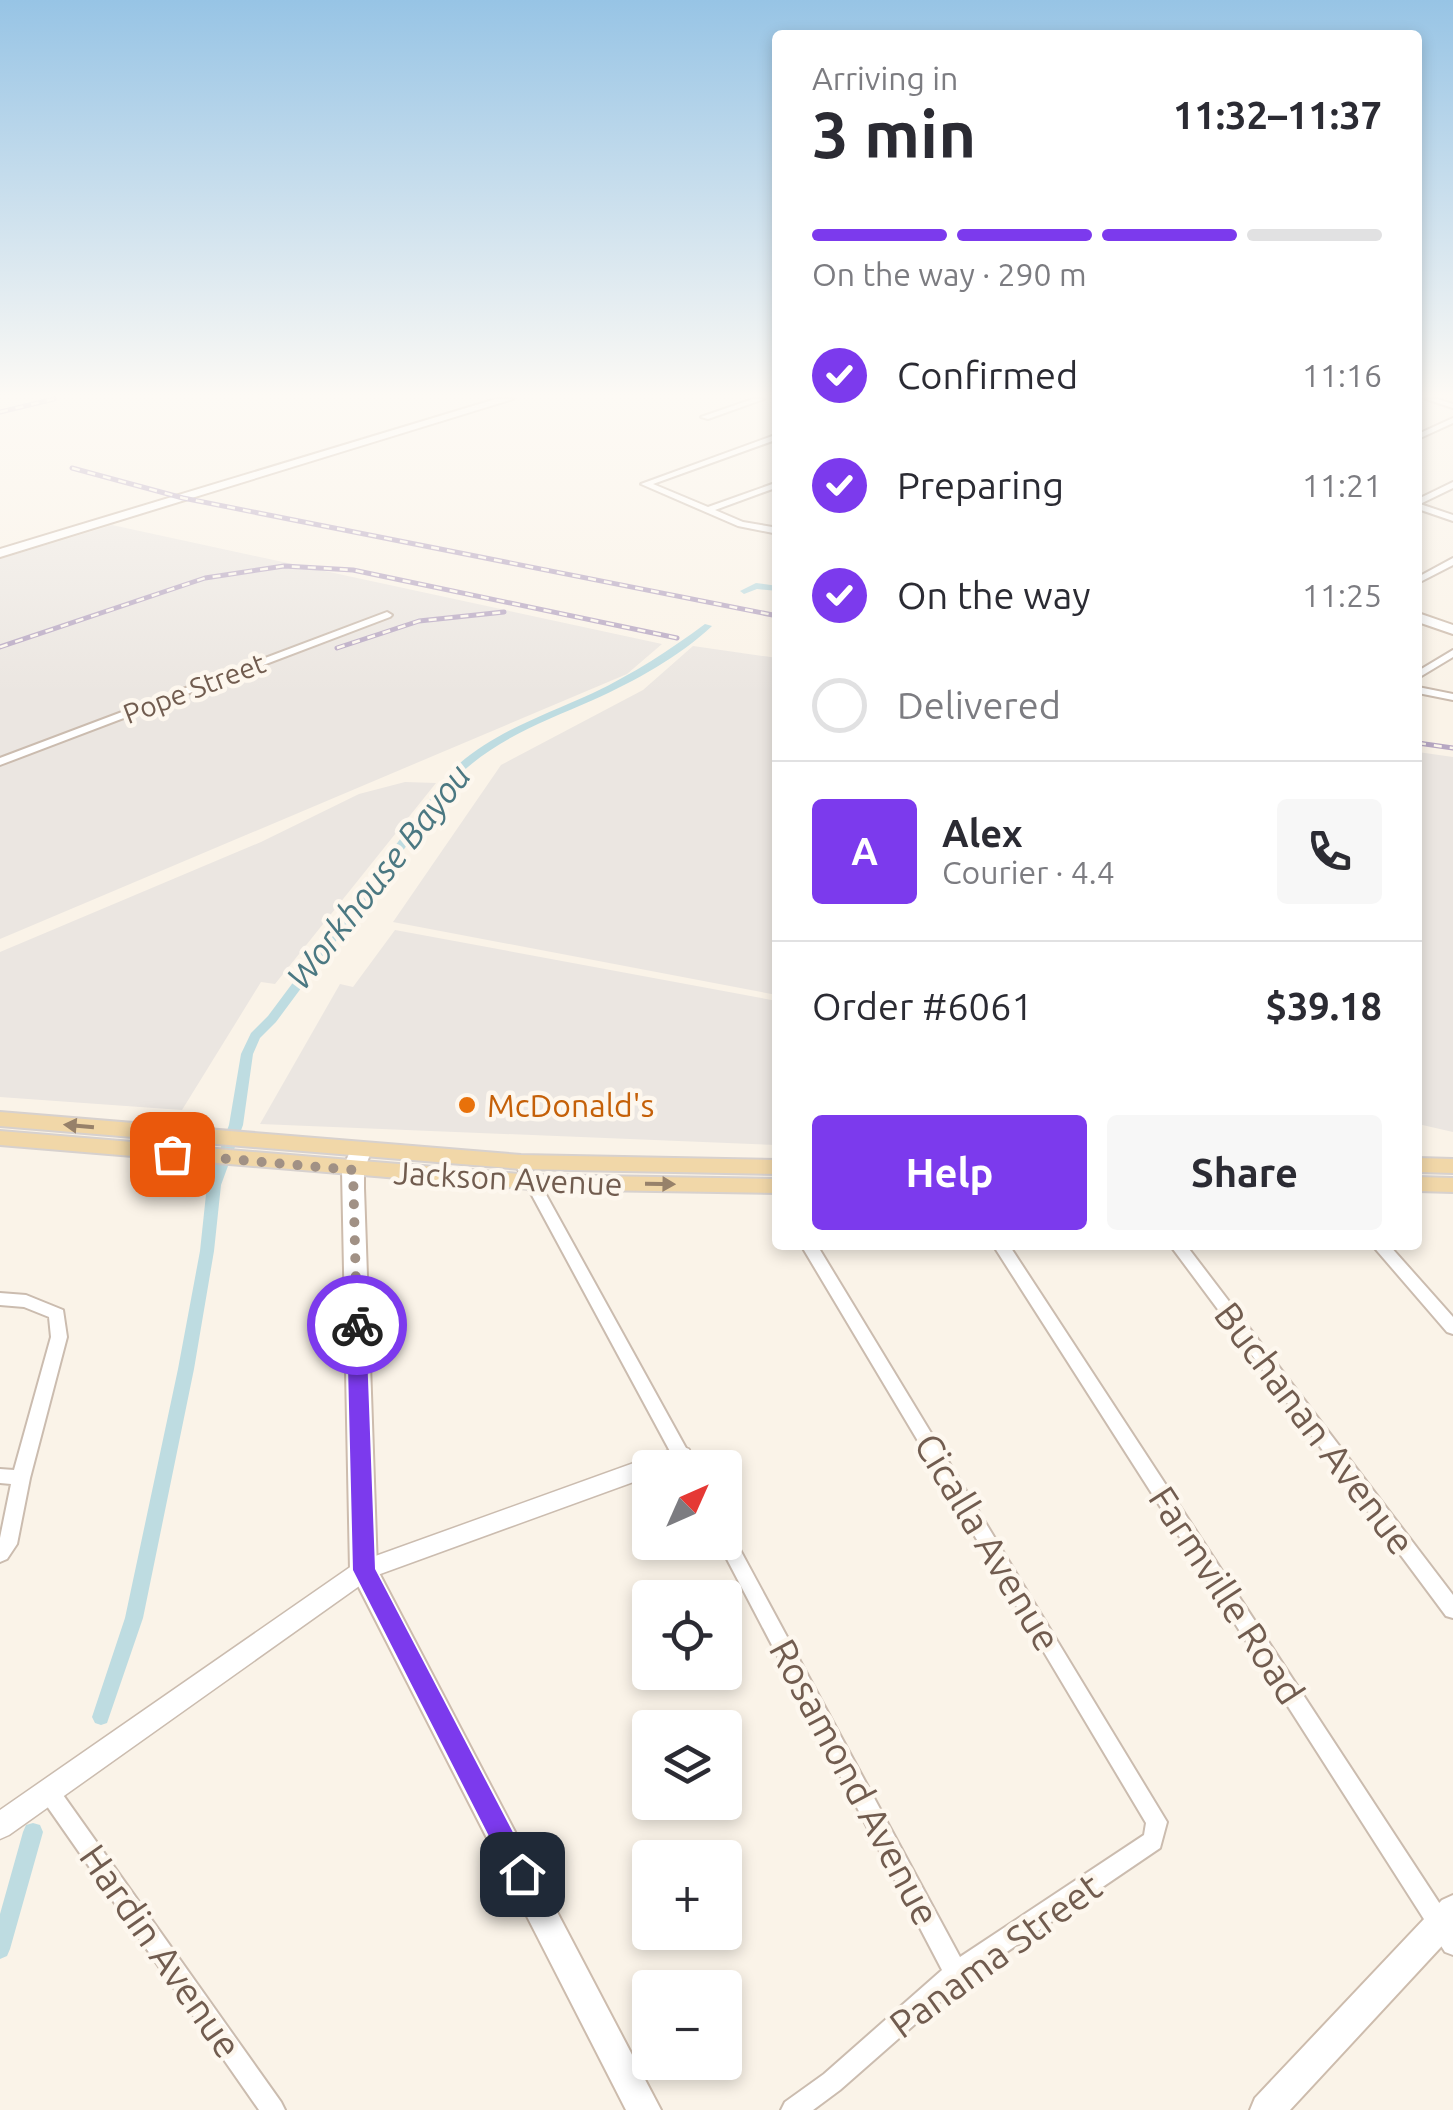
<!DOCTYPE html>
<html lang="en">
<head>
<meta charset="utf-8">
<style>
	body { margin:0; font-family:Ubuntu,sans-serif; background:#f7f7f7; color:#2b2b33; height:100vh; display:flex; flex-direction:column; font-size:38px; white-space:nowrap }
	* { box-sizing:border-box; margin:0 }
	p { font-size:32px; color:#7c7c81 }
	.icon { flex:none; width:55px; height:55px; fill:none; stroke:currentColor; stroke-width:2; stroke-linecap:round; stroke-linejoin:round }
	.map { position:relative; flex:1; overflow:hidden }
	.panel { position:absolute; left:772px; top:30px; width:650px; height:1220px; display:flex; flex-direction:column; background:#fff; border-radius:10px; box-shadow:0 5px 15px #0003 }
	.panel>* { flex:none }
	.needle { width:65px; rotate:45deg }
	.fabs { position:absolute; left:632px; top:1450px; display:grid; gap:20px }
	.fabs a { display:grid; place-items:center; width:110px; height:110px; border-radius:10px; background:#fff; box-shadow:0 5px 15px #0003; font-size:50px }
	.pin { position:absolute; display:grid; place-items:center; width:85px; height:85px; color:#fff; margin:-42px; border-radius:20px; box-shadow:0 5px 15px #0006 }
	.courier { position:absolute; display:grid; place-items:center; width:100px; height:100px; margin:-50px; border:8px solid #7c3aed; border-radius:50%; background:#fff; color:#222; box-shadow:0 2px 12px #0007 }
	.head em { font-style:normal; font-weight:700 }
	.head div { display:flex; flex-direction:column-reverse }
	.head { display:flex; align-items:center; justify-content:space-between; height:170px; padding:0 40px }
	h1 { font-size:65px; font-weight:700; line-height:75px }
	.bar { display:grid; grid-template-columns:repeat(4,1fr); gap:15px 10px; align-content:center; height:120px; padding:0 40px }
	.bar i { height:12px; border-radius:8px; background:#e1e1e2 }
	.bar .selected { background:#7c3aed }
	.bar p { grid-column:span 4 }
	.line { display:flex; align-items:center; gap:25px; padding:0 40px; border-top:2px solid #e1e1e2 }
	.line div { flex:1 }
	.round { display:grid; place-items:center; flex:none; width:105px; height:105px; border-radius:10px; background:#f7f7f7 }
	ol { padding:0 40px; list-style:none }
	li { display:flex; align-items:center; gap:30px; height:110px }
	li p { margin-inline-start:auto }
	li .icon { padding:10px; border-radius:50%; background:#7c3aed; color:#fff; stroke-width:4 }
	li:last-child { color:#7c7c81 }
	li i { width:55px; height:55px; border:5px solid #e1e1e2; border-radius:50% }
	.button { display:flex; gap:20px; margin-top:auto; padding:20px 40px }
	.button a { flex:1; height:115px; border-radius:10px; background:#7c3aed; color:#fff; font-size:40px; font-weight:700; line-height:115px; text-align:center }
	.button a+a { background:#f7f7f7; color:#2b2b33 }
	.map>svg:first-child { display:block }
	.industrial { fill:#ebe6e1 }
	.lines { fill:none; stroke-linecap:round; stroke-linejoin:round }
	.canal { fill:#bedce1; fill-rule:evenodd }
	.minor-casing { stroke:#cbbcaf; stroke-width:4 }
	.tertiary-casing { stroke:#cbbcaf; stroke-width:3 }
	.secondary-casing { stroke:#cdbcad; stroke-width:4 }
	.primary-casing { stroke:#d7d1ce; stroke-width:4 }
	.minor { fill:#fff; fill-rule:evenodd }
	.tertiary { fill:#fff; fill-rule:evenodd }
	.secondary { fill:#fff; fill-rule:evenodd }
	.primary { fill:#f1d7a8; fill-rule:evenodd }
	.rail-casing { stroke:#b7a7c3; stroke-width:5 }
	.rail { stroke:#fdf7ee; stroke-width:2.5; stroke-dasharray:8; stroke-linecap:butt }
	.oneway { fill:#97816a }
	.route { fill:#7c3aed }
	.done { stroke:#a19185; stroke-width:10; stroke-dasharray:0 18 }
	.food-dot { fill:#e8710a; stroke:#fdf7ee; stroke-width:4 }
	.labels { text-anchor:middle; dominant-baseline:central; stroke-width:9; stroke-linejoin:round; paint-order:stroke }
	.far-street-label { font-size:28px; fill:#715c4f; stroke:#fdf7ee }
	.food-label { font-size:32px; fill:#c56008; stroke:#fdf7ee; text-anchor:start }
	.street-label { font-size:32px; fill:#715c4f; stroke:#fdf7ee }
	.water-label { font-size:35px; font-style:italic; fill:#4b7882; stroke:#fdf7ee }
	.near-street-label { font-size:38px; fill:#715c4f; stroke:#fdf7ee }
</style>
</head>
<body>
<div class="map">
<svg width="1453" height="2110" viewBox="0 0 1453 2110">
	<rect width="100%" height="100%" fill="#faf3e8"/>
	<path class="industrial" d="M112,525L662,644L627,674L0,939V559Z
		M693,646L777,658V995L393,922L501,765L643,690Z
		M1418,752L1453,757V1132L1418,1124Z
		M405,782L436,783L275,984L261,982L182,1110L0,1097V952L261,842L359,794Z
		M395,930L777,1001V1145L260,1124L340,984L353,987Z"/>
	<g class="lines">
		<path class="canal" d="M756,583L778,586V591L757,589L744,594L740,591Z
			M705,624L712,626C679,657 635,681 593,700C545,721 498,738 459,775L276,1022L260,1038L253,1054L243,1125L221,1185L214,1251L194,1369L143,1618L107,1723L101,1725L95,1723L92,1717L125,1618L178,1369L200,1251L207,1185L229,1125L241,1054L251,1033L268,1016L451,771C494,731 541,717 593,693C633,674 670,650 705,624Z
			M33,1823L40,1825L43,1832L10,1949L7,1956L0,1959V1914L23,1832L26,1825Z"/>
		<defs>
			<path id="minor" d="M753,399H764L708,419L701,417Z
				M1426,399H1437L1453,404V408Z
				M1453,418V423L1418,439V434Z
				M778,434V439L653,484L708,507L778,482V487L715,510L743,522L778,528V534L738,526L641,484Z
				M1453,482V488L1420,504L1453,515V521L1418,509V499Z
				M1453,558V565L1418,583V577Z
				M387,612L392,615L390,617L0,765V758Z
				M1453,650V657L1418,678V671Z
				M1418,687L1453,694V700L1418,693Z
				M521,1157L528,1162L697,1468H679L514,1162Z
				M801,1245H817L1167,1822L1160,1848L964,1981L840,2090L813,2110H781L785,2102L824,2074L942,1970L718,1542H725V1530L731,1533L960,1957L1144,1835L1146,1823Z
				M993,1245H1009L1453,1924V1955L1445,1952Z
				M1170,1245H1186L1453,1595V1618L1446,1616Z
				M1372,1245H1389L1453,1317V1334L1447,1332Z
				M0,1293L26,1295L63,1310L67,1337L30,1478L17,1544L7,1559L0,1562V1538L11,1484L0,1483V1469L14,1470L51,1337L49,1317L24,1307L0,1305Z
				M49,1782L56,1785L281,2102L285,2110H259L42,1799L39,1792L42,1785Z"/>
			<path id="tertiary" d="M681,1446L689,1449L692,1455L689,1461L672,1468H650V1476L372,1577L9,1835L0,1839V1810L356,1563Z"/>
			<path id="secondary" d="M496,399H513L0,557V549Z
				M1418,613L1453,625V634L1418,622Z
				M360,1145L371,1152L364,1170V1188L377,1569L661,2110H626L350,1570L342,1170L352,1147Z
				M1453,1895V1934L1290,2110H1250L1255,2098L1442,1900Z"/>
			<path id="primary" d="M0,1112L521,1155L778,1160V1174L521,1169L0,1126Z
				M0,1131L531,1175L778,1179V1193L531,1189L0,1145Z
				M1418,1158L1453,1159V1173L1418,1172Z
				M1418,1177L1453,1178V1192L1418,1191Z"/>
		</defs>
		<use href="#minor" class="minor-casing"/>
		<use href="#tertiary" class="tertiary-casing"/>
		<use href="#secondary" class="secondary-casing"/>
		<use href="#primary" class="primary-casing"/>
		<use href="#minor" class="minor"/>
		<use href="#tertiary" class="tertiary"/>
		<use href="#secondary" class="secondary"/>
		<use href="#primary" class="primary"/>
		<defs>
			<path id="rail" d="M0,412L54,399
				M72,468L183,498L778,616
				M0,647L205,578L284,566L353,570L677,638
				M337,648L419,621L504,612
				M1418,743L1453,748"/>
		</defs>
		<use href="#rail" class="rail-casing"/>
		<use href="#rail" class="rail"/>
	</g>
	<defs><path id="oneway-solid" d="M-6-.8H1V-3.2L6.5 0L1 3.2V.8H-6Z" transform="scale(2.5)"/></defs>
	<g class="oneway">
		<use href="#oneway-solid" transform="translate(79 1126) rotate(-175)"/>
		<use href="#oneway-solid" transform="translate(660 1184) rotate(1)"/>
	</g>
	<linearGradient id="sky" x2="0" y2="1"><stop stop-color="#97c4e5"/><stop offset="0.57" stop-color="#fdfaf5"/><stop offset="1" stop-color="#fdfaf5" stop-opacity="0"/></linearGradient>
	<rect width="1453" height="694" fill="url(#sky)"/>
	<path class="route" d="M357,1317L366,1325L375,1569L530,1865L534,1874L530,1883L522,1886L513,1883L353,1570L347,1325Z"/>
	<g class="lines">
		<path class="done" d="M172,1154L353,1170L357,1325"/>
	</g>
	<circle class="food-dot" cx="467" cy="1105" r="10"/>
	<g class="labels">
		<g class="far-street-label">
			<text transform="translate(194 688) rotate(-21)">Pope Street</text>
		</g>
		<g class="food-label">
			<text x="487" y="1105">McDonald's</text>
		</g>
		<g class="street-label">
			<text transform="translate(508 1178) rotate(3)">Jackson Avenue</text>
		</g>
		<g class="water-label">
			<text transform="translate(378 876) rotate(-52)">Workhouse Bayou</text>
		</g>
		<g class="near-street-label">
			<text transform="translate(1315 1428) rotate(53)">Buchanan Avenue</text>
			<text transform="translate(988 1542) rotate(59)">Cicalla Avenue</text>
			<text transform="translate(1227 1595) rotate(57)">Farmville Road</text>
			<text transform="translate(855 1782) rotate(62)">Rosamond Avenue</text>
			<text transform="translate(161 1951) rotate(55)">Hardin Avenue</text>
			<text transform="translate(995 1955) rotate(-36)">Panama Street</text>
		</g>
	</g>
</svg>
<div class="fabs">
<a><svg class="needle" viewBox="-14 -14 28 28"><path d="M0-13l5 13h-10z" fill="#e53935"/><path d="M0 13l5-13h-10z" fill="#7c7c81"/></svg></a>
<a><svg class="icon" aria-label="locate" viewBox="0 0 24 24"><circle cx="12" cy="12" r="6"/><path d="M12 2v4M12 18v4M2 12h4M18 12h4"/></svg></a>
<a><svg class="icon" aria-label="layers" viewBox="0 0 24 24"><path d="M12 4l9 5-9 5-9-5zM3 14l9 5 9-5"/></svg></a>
<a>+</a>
<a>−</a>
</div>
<div class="pin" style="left:172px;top:1154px;background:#ea580c"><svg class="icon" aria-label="bag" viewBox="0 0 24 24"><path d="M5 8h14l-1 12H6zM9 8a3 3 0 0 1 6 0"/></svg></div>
<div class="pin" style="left:522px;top:1874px;background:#1f2937"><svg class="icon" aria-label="home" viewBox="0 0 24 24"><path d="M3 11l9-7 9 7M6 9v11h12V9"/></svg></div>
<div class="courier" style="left:357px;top:1325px"><svg class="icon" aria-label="bike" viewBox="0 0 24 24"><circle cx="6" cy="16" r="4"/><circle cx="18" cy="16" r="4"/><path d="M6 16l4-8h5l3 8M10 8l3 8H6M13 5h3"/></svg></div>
<section class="panel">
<div class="head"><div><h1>3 min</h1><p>Arriving in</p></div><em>11:32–11:37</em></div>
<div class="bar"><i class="selected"></i><i class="selected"></i><i class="selected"></i><i></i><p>On the way · 290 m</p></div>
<ol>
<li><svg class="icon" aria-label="check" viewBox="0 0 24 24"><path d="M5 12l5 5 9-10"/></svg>Confirmed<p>11:16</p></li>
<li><svg class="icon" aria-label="check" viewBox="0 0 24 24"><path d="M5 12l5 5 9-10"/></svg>Preparing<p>11:21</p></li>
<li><svg class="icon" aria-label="check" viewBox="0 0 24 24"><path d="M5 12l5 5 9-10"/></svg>On the way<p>11:25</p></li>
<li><i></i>Delivered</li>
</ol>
<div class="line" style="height:180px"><b class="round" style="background:#7c3aed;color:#fff">A</b><div><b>Alex</b><p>Courier · 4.4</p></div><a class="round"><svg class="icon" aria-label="phone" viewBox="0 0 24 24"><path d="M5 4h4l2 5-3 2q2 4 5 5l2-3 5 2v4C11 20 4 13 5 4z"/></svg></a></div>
<div class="line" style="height:130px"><div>Order #6061</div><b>$39.18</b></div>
<div class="button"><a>Help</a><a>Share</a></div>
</section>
</div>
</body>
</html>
